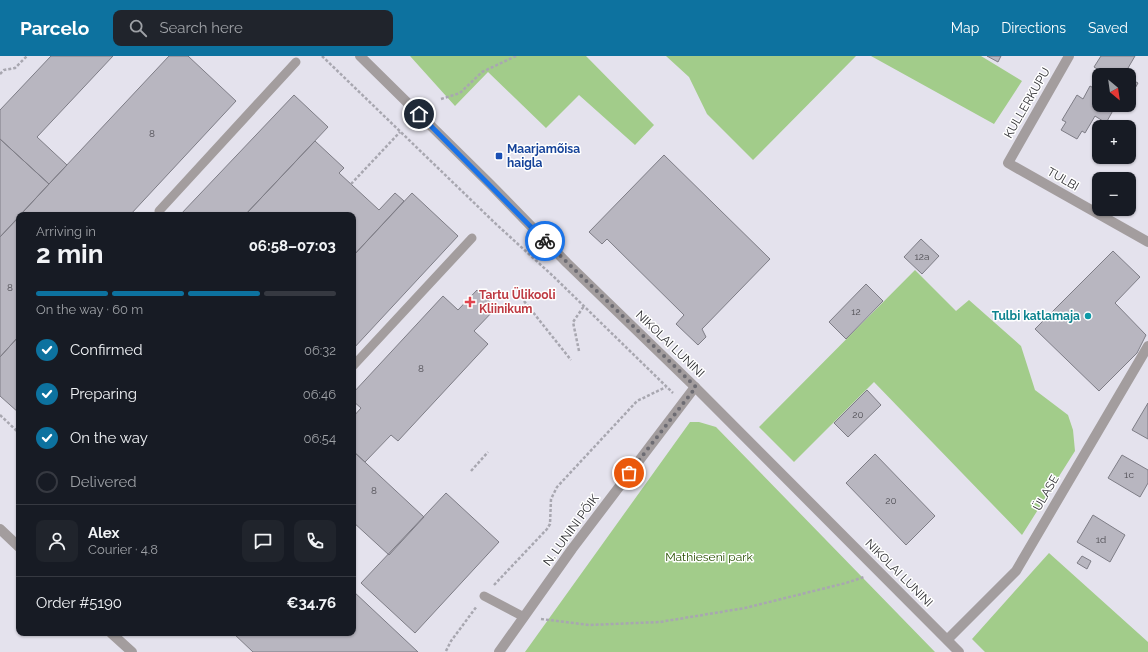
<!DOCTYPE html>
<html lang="en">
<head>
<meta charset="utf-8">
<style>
	body { margin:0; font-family:Raleway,sans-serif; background:#20242c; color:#f1f3f6; height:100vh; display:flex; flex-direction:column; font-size:15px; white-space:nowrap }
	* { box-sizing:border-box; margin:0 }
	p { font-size:13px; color:#9ea1a6 }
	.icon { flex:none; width:22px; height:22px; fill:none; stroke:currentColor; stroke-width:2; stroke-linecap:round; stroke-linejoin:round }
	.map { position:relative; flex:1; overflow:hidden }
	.panel { position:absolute; left:16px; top:156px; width:340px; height:424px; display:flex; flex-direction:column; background:#171b24; border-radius:8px; box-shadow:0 1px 3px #0004 }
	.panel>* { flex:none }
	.needle { width:26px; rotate:151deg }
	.tools { position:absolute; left:1092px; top:12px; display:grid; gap:8px }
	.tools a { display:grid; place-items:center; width:44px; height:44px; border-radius:8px; background:#171b24; box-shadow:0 1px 3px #0004; font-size:20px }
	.pin { position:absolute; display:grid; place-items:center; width:34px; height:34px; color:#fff; margin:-17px; border:2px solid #fff; border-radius:50%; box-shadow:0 1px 4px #0007 }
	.courier { position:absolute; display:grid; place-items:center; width:40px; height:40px; margin:-20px; border:3px solid #1a73e8; border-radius:50%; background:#fff; color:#222; box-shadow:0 1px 5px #0007 }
	.summary em { font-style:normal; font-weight:700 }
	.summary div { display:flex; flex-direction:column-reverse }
	.summary { display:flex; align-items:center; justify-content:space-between; height:68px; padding:0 20px }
	h1 { font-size:26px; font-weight:700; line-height:30px }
	.bar { display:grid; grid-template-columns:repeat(4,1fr); gap:6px 4px; align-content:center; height:48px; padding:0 20px }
	.bar i { height:5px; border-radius:3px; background:#363941 }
	.bar .selected { background:#0d729f }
	.bar p { grid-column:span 4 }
	.line { display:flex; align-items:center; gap:10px; padding:0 20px; border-top:1px solid #363941 }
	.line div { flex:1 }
	.round { display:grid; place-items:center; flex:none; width:42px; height:42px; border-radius:8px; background:#20242c }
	ol { padding:0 20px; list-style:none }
	li { display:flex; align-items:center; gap:12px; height:44px }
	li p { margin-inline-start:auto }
	li .icon { padding:4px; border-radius:50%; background:#0d729f; color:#fff; stroke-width:4 }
	li:last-child { color:#9ea1a6 }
	li i { width:22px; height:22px; border:2px solid #363941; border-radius:50% }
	header { display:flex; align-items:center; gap:24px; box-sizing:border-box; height:56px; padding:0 20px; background:#0d729f; color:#fff }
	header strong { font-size:19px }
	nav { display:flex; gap:22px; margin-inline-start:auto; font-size:14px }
	.search { width:280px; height:36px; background:#20242c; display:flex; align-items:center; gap:10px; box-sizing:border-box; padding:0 14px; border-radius:8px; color:#9ea1a6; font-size:15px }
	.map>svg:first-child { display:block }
	.green { fill:#a2cc8a }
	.building { fill:#b8b6c0; stroke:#7e7d86 }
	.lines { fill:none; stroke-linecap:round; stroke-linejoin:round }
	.path { stroke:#a8a7b0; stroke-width:2.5; stroke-dasharray:3 2; stroke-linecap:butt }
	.service { stroke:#a39d9e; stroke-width:9 }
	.minor { stroke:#a39d9e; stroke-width:10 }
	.tertiary { stroke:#a39d9e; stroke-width:10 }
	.done { stroke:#6d6c73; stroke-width:4; stroke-dasharray:0 7.2 }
	.route { stroke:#1a73e8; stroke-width:5 }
	.transit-dot { fill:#1a4fb4; stroke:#fff; stroke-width:1.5 }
	.health-dot { fill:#e0444e; stroke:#fff; stroke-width:1.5 }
	.culture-dot { fill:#0f9aa8; stroke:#fff; stroke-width:1.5 }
	.labels { text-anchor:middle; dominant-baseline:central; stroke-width:3; stroke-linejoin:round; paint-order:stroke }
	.number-label { font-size:10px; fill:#504f55 }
	.street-label { font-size:12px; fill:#2d2d31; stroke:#fff }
	.transit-label { font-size:12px; font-weight:bold; fill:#164399; stroke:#fff; text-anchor:start }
	.health-label { font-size:12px; font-weight:bold; fill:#be3a42; stroke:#fff; text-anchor:start }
	.culture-label { font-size:12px; font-weight:bold; fill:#0d838f; stroke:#fff; text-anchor:end }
	.park-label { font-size:12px; fill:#274f00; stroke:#fff }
</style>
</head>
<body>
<header>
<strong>Parcelo</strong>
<div class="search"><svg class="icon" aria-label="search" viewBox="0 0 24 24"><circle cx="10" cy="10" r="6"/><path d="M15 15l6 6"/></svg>Search here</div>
<nav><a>Map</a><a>Directions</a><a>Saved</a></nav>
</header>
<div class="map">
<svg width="1148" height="596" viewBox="0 0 1148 596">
	<rect width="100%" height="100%" fill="#e4e2ed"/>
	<path class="green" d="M410,0H586L654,69L635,89L579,39L546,72L488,16L455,50Z
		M666,0H856L753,104L707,58L689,21Z
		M871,0H981L1022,25L994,68Z
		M915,214L956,255L969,244L1021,290L1035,334L1068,359L1073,374L1075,395L1022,479L874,326L794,406L759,371Z
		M690,366H699L716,371L935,596H525Z
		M1049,497L1148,586V596H985L972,583Z"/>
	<path class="building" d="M51,0H113L37,81L67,109L49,128L0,83V54Z
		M169,0H188L236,45L130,159H20Z
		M987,0H1001L998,6Z
		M1101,0H1135L1124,19H1107L1094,11Z
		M1129,22L1138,27L1129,43Z
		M1090,30L1099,35V49H1116L1106,67L1095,60L1085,77L1082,75L1077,83L1061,74L1066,66L1062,64L1077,39L1083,43Z
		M294,39L328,71L245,159H180Z
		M0,83L49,128L0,181Z
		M315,85L344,112L339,117L379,154L395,137L404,145L353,200V159H245Z
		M664,99L770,203L702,273L706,281L698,289L676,268L684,259L607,183L602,188L589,176Z
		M412,137L458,180L353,293V200Z
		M19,161V280L0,301V181Z
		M921,183L939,200L922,218L904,201Z
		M1113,195L1140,221L1115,247L1146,279L1137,297L1099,335L1035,273Z
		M866,228L883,245L846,283L829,266Z
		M477,234L496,252L474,275L488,288L398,385L391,379L365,406L353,395V361L361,352L353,345V337L443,240L458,254Z
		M19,280V357L0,340V301Z
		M867,334L881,349L848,381L834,367Z
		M1148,347V383L1132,374Z
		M353,395L424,461L389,499L353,466Z
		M875,398L935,460L906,489L846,427Z
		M1122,399L1148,414V427L1140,441L1108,422Z
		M446,437L499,486L415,577L361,527Z
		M1093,459L1125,479L1110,506L1077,486Z
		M1082,500L1091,505L1087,513L1077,507Z
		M353,535L418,596H253L233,577H353Z"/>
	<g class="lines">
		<path class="path" d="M322,0L497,169L553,220L673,337
			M0,18L4,14L15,12L27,0
			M441,43L460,37L482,16L516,0
			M351,128L400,76
			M524,245L571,304
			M579,295L573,266L584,250
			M0,359L19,377
			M471,415L488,396
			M494,529L547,473L550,468L551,443L557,431L637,345L666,331
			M541,563L589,569L660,566L745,552L846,527L864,521
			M446,595L451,585L477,550"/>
		<path class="service" d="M159,155L296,6
			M353,310L472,182
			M484,540L524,561"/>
		<path class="minor" d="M1069,0L1008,107L1148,186
			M0,473L19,491
			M111,577L132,596
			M948,583L1016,515L1148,290
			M499,596L572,493L695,331"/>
		<path class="tertiary" d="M360,0L490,128L567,207L695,331L959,596"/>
	</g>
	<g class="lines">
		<path class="done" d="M545,185L696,331L629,417"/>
		<path class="route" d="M419,58L545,185"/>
	</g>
	<rect class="transit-dot" x="495" y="96" width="8" height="8" rx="2"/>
	<path class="health-dot" d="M468 240h4v4h4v4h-4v4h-4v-4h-4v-4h4z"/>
	<circle class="culture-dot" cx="1088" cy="260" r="4"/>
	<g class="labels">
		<g class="number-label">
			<text x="152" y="77">8</text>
			<text x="922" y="200">12a</text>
			<text x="10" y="231">8</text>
			<text x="856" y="255">12</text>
			<text x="421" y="312">8</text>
			<text x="858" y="358">20</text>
			<text x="1129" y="418">1c</text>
			<text x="374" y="434">8</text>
			<text x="891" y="444">20</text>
			<text x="1101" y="483">1d</text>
		</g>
		<g class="street-label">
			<text transform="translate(1027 47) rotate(-60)">KULLERKUPU</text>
			<text transform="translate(1063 123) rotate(30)">TULBI</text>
			<text transform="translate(670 288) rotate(44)">NIKOLAI LUNINI</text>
			<text transform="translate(1046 437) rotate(-60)">ÜLASE</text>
			<text transform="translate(571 474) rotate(-54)">N. LUNINI PÕIK</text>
			<text transform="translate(899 517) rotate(45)">NIKOLAI LUNINI</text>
		</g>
		<g class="transit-label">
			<text x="507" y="93">Maarjamõisa<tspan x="507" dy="14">haigla</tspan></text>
		</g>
		<g class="health-label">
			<text x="479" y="239">Tartu Ülikooli<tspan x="479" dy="14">Kliinikum</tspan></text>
		</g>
		<g class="culture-label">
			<text x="1080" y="260">Tulbi katlamaja</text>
		</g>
		<g class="park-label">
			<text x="709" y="501">Mathieseni park</text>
		</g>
	</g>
</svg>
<div class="tools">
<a><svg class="needle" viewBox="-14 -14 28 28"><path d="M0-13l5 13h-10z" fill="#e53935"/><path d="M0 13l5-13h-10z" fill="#9ea1a6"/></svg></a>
<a>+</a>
<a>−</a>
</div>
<div class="pin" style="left:629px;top:417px;background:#ea580c"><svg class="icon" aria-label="bag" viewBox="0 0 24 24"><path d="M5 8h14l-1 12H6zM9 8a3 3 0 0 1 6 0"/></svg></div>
<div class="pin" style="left:419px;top:58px;background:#1f2937"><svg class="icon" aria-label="home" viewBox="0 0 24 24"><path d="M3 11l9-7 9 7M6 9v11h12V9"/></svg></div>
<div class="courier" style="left:545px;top:185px"><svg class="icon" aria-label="bike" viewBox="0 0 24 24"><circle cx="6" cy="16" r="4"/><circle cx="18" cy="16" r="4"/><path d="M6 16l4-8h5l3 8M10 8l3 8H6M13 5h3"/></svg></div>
<section class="panel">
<div class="summary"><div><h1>2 min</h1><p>Arriving in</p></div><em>06:58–07:03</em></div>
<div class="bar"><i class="selected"></i><i class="selected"></i><i class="selected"></i><i></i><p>On the way · 60 m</p></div>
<ol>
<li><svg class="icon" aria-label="check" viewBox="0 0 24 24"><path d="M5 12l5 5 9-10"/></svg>Confirmed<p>06:32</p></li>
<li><svg class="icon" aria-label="check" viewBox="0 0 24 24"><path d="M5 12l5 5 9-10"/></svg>Preparing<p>06:46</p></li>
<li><svg class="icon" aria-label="check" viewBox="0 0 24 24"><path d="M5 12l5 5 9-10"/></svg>On the way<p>06:54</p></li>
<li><i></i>Delivered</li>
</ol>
<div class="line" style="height:72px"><a class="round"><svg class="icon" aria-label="person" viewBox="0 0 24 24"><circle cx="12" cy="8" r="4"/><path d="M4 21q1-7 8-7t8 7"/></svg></a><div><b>Alex</b><p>Courier · 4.8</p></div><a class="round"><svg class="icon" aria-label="chat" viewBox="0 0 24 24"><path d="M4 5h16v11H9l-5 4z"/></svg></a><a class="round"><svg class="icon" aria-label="phone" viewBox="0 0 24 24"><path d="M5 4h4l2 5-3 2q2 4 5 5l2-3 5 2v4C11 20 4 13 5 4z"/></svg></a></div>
<div class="line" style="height:52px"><div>Order #5190</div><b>€34.76</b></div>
</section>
</div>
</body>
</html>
